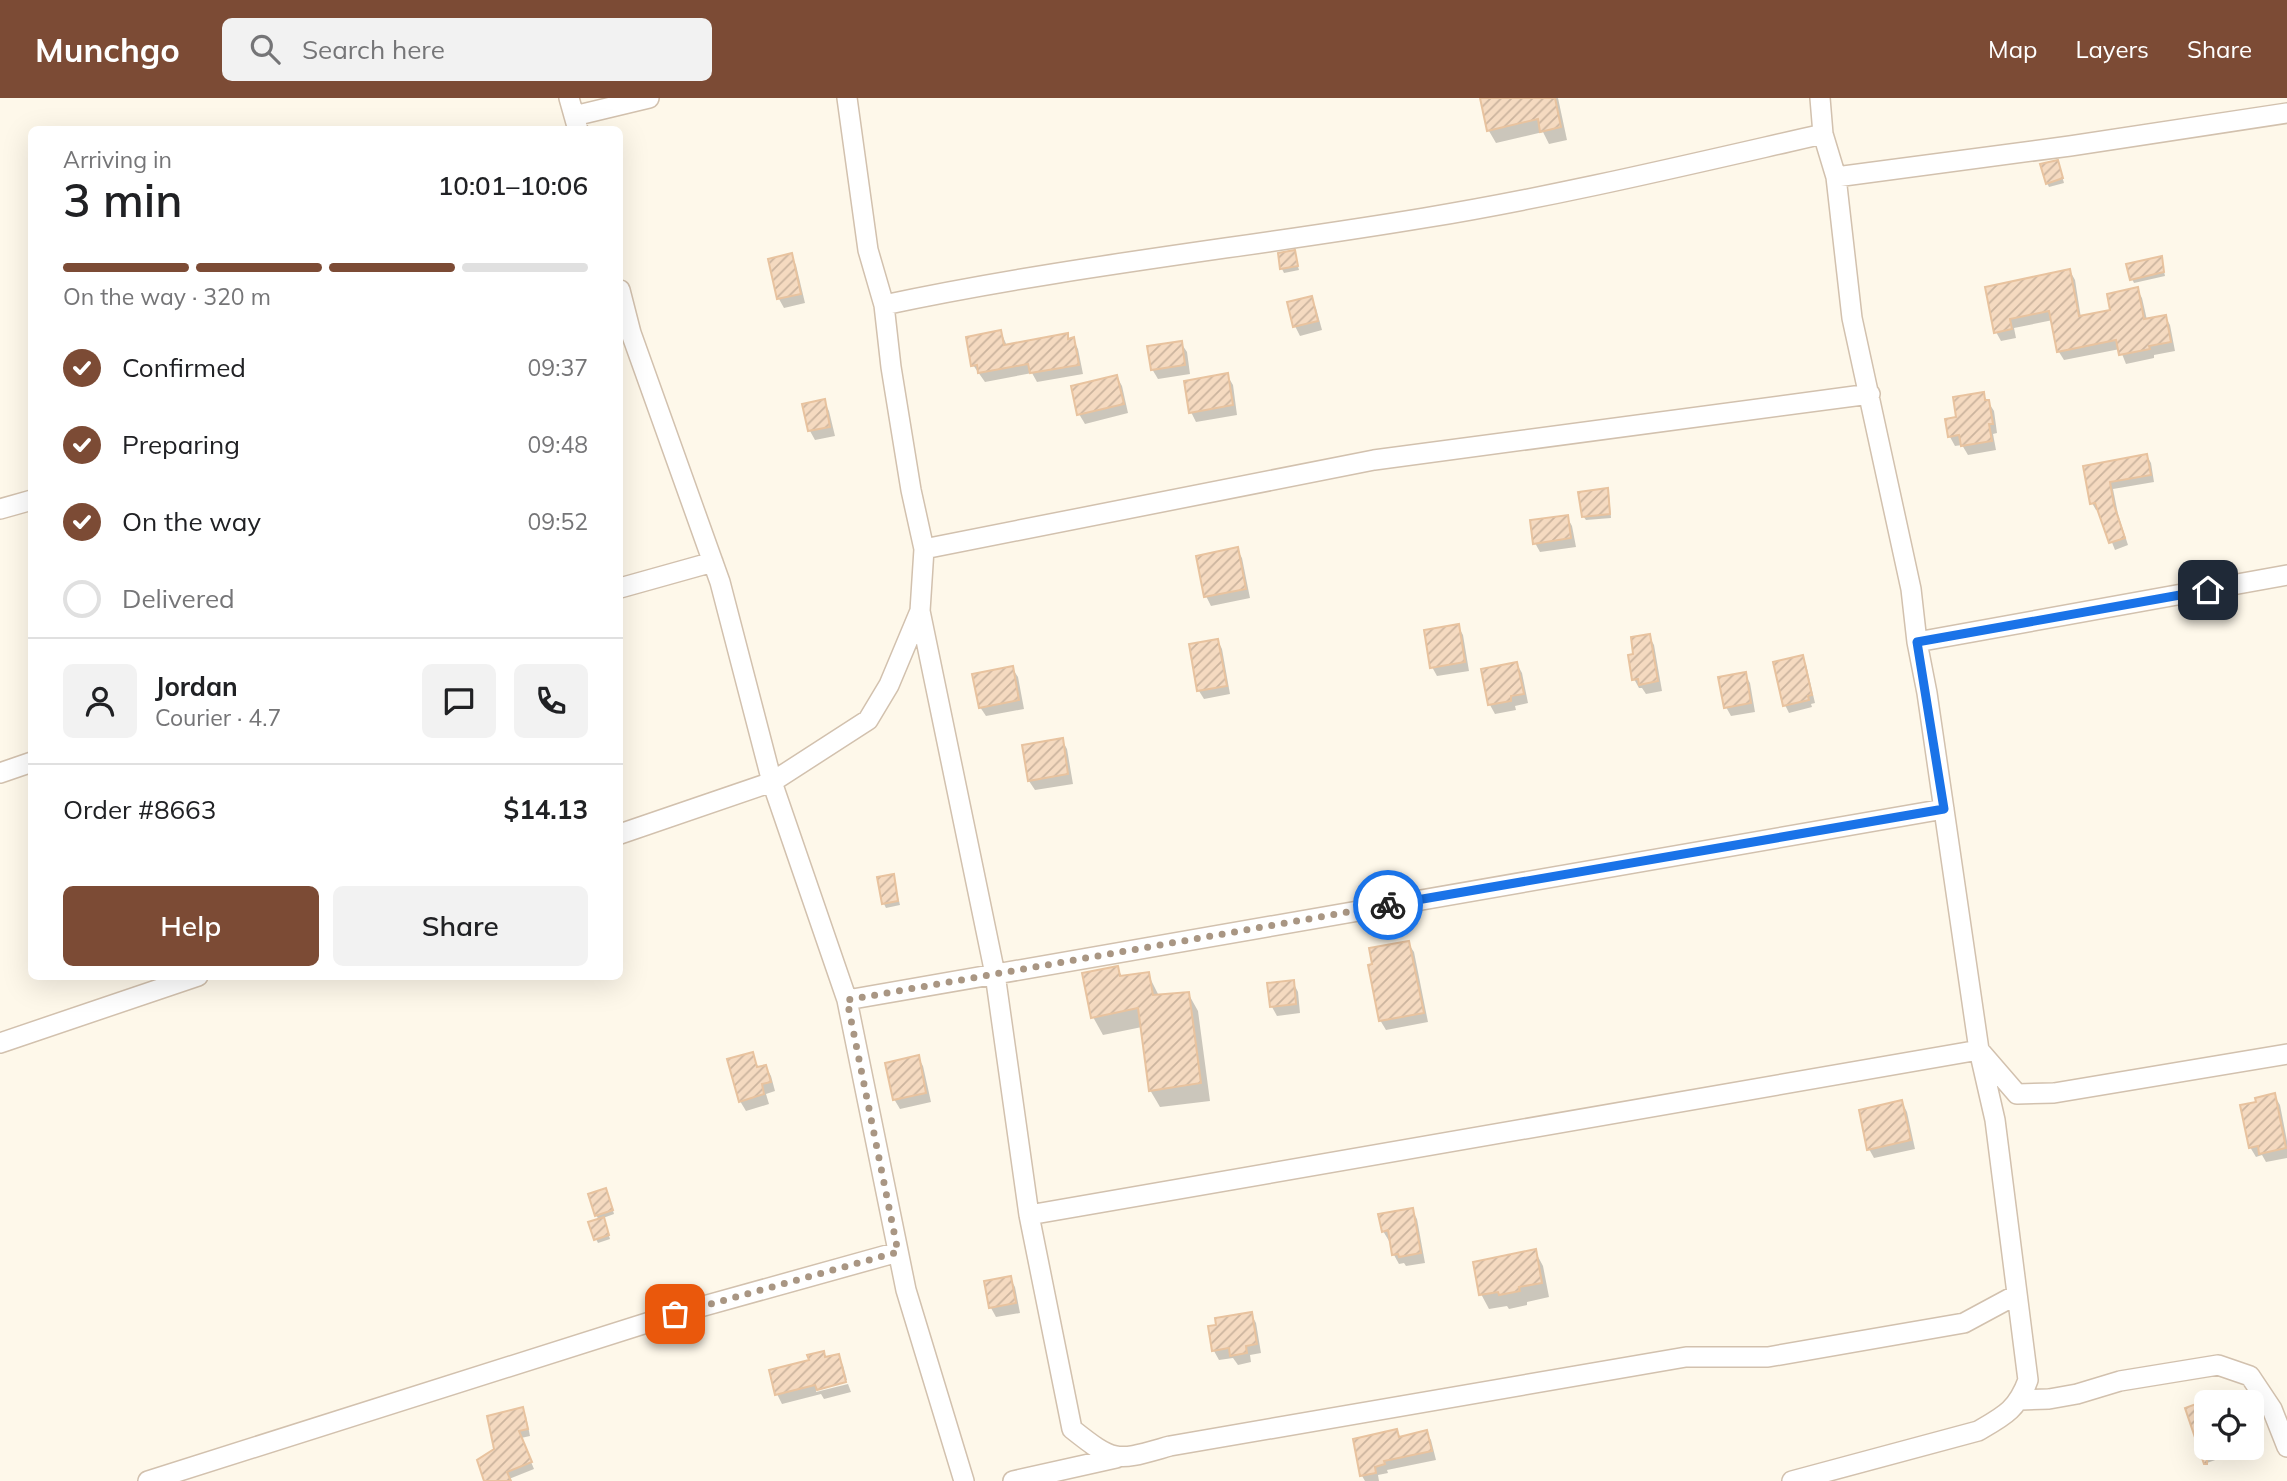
<!DOCTYPE html>
<html lang="en">
<head>
<meta charset="utf-8">
<style>
	body { margin:0; font-family:Mulish,sans-serif; background:#f2f2f2; color:#202124; height:100vh; display:flex; flex-direction:column; font-size:26px; white-space:nowrap }
	* { box-sizing:border-box; margin:0 }
	p { font-size:23px; color:#757577 }
	.icon { flex:none; width:38px; height:38px; fill:none; stroke:currentColor; stroke-width:2; stroke-linecap:round; stroke-linejoin:round }
	.map { position:relative; flex:1; overflow:hidden }
	.panel { position:absolute; left:28px; top:28px; width:595px; height:854px; display:flex; flex-direction:column; background:#fff; border-radius:10px; box-shadow:0 7px 28px #0002 }
	.panel>* { flex:none }
	.fabs { position:absolute; left:2194px; top:1292px; display:grid; gap:14px }
	.fabs a { display:grid; place-items:center; width:70px; height:70px; border-radius:10px; background:#fff; box-shadow:0 7px 28px #0002; font-size:35px }
	.pin { position:absolute; display:grid; place-items:center; width:60px; height:60px; color:#fff; margin:-30px; border-radius:14px; box-shadow:0 4px 10px #0006 }
	.courier { position:absolute; display:grid; place-items:center; width:70px; height:70px; margin:-35px; border:5px solid #1a73e8; border-radius:50%; background:#fff; color:#222; box-shadow:0 2px 9px #0007 }
	.overview em { font-style:normal; font-weight:600 }
	.overview div { display:flex; flex-direction:column-reverse }
	.overview { display:flex; align-items:center; justify-content:space-between; height:119px; padding:0 35px }
	h1 { font-size:46px; font-weight:600; line-height:52px }
	.bar { display:grid; grid-template-columns:repeat(4,1fr); gap:10px 7px; align-content:center; height:84px; padding:0 35px }
	.bar i { height:9px; border-radius:5px; background:#e0e0e0 }
	.bar .selected { background:#7c4b35 }
	.bar p { grid-column:span 4 }
	.line { display:flex; align-items:center; gap:18px; padding:0 35px; border-top:2px solid #e0e0e0 }
	.line div { flex:1 }
	.round { display:grid; place-items:center; flex:none; width:74px; height:74px; border-radius:10px; background:#f2f2f2 }
	ol { padding:0 35px; list-style:none }
	li { display:flex; align-items:center; gap:21px; height:77px }
	li p { margin-inline-start:auto }
	li .icon { padding:7px; border-radius:50%; background:#7c4b35; color:#fff; stroke-width:4 }
	li:last-child { color:#757577 }
	li i { width:38px; height:38px; border:4px solid #e0e0e0; border-radius:50% }
	.primary-button { display:flex; gap:14px; margin-top:auto; padding:14px 35px }
	.primary-button a { flex:1; height:80px; border-radius:10px; background:#7c4b35; color:#fff; font-size:28px; font-weight:600; line-height:80px; text-align:center }
	.primary-button a+a { background:#f2f2f2; color:#202124 }
	header { display:flex; align-items:center; gap:42px; box-sizing:border-box; height:98px; padding:0 35px; background:#7c4b35; color:#fff }
	header strong { font-size:33px }
	nav { display:flex; gap:38px; margin-inline-start:auto; font-size:24px }
	.search { width:490px; height:63px; background:#f2f2f2; display:flex; align-items:center; gap:18px; box-sizing:border-box; padding:0 24px; border-radius:10px; color:#757577; font-size:26px }
	.map>svg:first-child { display:block }
	.shadow { fill:#0003 }
	.building { fill:url(#building-hatch); stroke:#e8c39f; stroke-width:2 }
	.lines { fill:none; stroke-linecap:round; stroke-linejoin:round }
	.minor-casing { stroke:#d2c1ae; stroke-width:22 }
	.minor { stroke:#fff; stroke-width:19 }
	.done { stroke:#a99683; stroke-width:7; stroke-dasharray:0 12.6 }
	.route { stroke:#1a73e8; stroke-width:9 }
</style>
</head>
<body>
<header>
<strong>Munchgo</strong>
<div class="search"><svg class="icon" aria-label="search" viewBox="0 0 24 24"><circle cx="10" cy="10" r="6"/><path d="M15 15l6 6"/></svg>Search here</div>
<nav><a>Map</a><a>Layers</a><a>Share</a></nav>
</header>
<div class="map">
<svg width="2287" height="1383" viewBox="0 0 2287 1383">
	<defs>
		<pattern id="building-hatch" width="6" height="6" patternUnits="userSpaceOnUse" patternTransform="scale(1.75)"><rect width="6" height="6" fill="#f5dac0"/><path d="M-1 1l2-2M0 6l6-6M5 7l2-2" fill="none" stroke="#cbb49e"/></pattern>
	</defs>
	<rect width="100%" height="100%" fill="#fef8ea"/>
	<path class="shadow" d="M1558,0L1567,42L1549,46L1543,34L1496,45L1489,33L1482,1Z
		M2059,68L2064,85L2049,89L2047,85Z
		M1294,154L1299,172L1284,175L1282,171Z
		M791,157L796,167L805,205L784,210L779,201Z
		M2161,160L2165,178L2134,185L2132,181Z
		M2070,173L2075,182L2081,220L2112,213L2137,191L2142,200L2147,222L2165,218L2170,227L2175,253L2154,257V260L2126,266L2120,251L2064,262L2059,254L2053,222L2014,230L2016,240L2001,243L1996,234L1987,190Z
		M1311,200L1316,210L1322,232L1300,238L1295,228Z
		M1001,234L1007,248L1067,237L1070,242L1073,241L1078,251L1083,276L1037,284L1032,275L985,284L973,267Z
		M1181,245L1187,254L1190,276L1158,281L1152,271Z
		M1227,277L1233,287L1237,317L1196,324L1191,314Z
		M1117,279L1122,288L1128,315L1085,326L1079,316Z
		M1983,296L1994,313L1997,335L1993,336L1996,352L1968,357L1962,347L1955,348L1950,339L1947,322L1958,320Z
		M824,303L829,313L835,338L815,342L810,333L804,307Z
		M2147,358L2151,365L2154,384L2113,391L2118,416L2128,447L2115,452L2099,412H2096L2092,405L2085,370Z
		M1607,392L1609,396L1611,420L1586,422L1583,418Z
		M1567,419L1572,428L1576,449L1540,454L1535,445Z
		M1237,451L1242,460L1250,500L1211,508L1206,498Z
		M1458,528L1463,537L1469,573L1437,578L1432,569Z
		M1649,538L1654,547L1662,593L1646,596L1642,590H1639L1634,581L1635,557Z
		M1218,543L1222,551L1230,596L1204,601L1199,593L1191,547Z
		M1802,559L1806,566L1815,605L1811,606L1812,609L1789,615L1785,607Z
		M1517,566L1522,575L1528,605L1515,608L1516,612L1495,616L1490,607Z
		M1012,570L1018,579L1024,611L986,618L980,609Z
		M1745,576L1750,585L1755,614L1731,618L1726,609Z
		M1062,642L1067,651L1073,686L1035,692L1029,683Z
		M893,778L900,807L886,810L884,806Z
		M1408,845L1414,854L1428,924L1386,932L1380,922Z
		M1117,870L1123,880L1148,876L1159,898L1188,895L1198,913L1210,1003L1160,1009L1150,992L1142,929L1103,937L1093,919Z
		M1293,884L1298,894L1300,915L1277,918L1272,909Z
		M752,956L759,971L766,969L771,978L775,993L766,996L769,1006L746,1013L740,1003Z
		M918,959L923,968L931,1004L900,1011L894,1001Z
		M2274,997L2280,1007L2287,1043V1060L2266,1064L2262,1057L2256,1059L2250,1049L2259,1005Z
		M1902,1004L1907,1014L1915,1051L1874,1060L1869,1051Z
		M608,1096L614,1116L603,1120L610,1141L598,1145L596,1141L599,1122L596,1117Z
		M1412,1112L1417,1121L1425,1165L1406,1168L1404,1165L1399,1166L1394,1157L1391,1142L1389,1143L1383,1133Z
		M1535,1153L1543,1168L1549,1199L1527,1204V1207L1509,1211L1507,1208L1489,1211L1481,1196Z
		M1010,1180L1015,1189L1020,1215L996,1219L991,1210Z
		M1251,1216L1256,1225L1261,1255L1250,1257L1251,1264L1238,1267L1233,1260L1219,1262L1214,1253Z
		M823,1255L826,1261L838,1258L843,1267L847,1282L816,1291V1294L848,1286L851,1294L824,1301L821,1296L782,1306L777,1296Z
		M2220,1300L2222,1304H2208Z
		M522,1311L526,1318L530,1338L521,1340L534,1371L509,1381L510,1383H487L496,1351Z
		M1396,1333L1401,1341L1426,1334L1431,1342L1436,1362L1387,1372L1388,1375L1378,1377L1379,1383H1365L1362,1378Z
		M2207,1349H2239L2240,1353L2207,1365L2202,1355Z"/>
	<path class="building" d="M1480,0H1555L1561,29L1540,34L1538,21L1487,33Z
		M2058,62L2063,80L2046,86L2040,66Z
		M1295,152L1298,168L1280,171L1278,155Z
		M792,155L801,196L777,201L768,161Z
		M2162,158L2164,174L2130,182L2126,166Z
		M2070,171L2079,218L2110,212L2107,196L2138,189L2144,221L2166,217L2171,244L2149,248L2150,251L2119,257L2116,242L2057,254L2049,213L2010,221L2012,231L1994,235L1985,189Z
		M1312,198L1318,223L1293,229L1287,204Z
		M1001,232L1004,247L1068,235V241L1074,239L1079,267L1030,275L1028,266L978,275L977,267L971,268L966,239Z
		M1182,243L1185,267L1151,272L1147,248Z
		M1228,275L1233,307L1189,315L1184,283Z
		M1117,277L1124,306L1077,317L1071,288Z
		M1984,294L1985,302H1989L1993,326H1989L1992,343L1961,348L1959,337L1948,339L1945,321L1956,319L1953,299Z
		M825,301L830,329L808,333L802,306Z
		M2147,356L2151,377L2110,384L2114,407L2125,440L2109,445L2095,405L2090,406L2083,368Z
		M1608,390L1610,416L1582,419L1578,394Z
		M1568,417L1571,440L1533,446L1530,422Z
		M1238,449L1246,491L1204,499L1196,458Z
		M1459,526L1465,564L1430,570L1424,532Z
		M1650,536L1658,583L1639,587L1638,581L1632,582L1628,557L1633,556L1631,539Z
		M1218,541L1227,588L1197,593L1189,546Z
		M1803,557L1812,597L1808,598L1809,602L1783,608L1773,564Z
		M1517,564L1524,596L1511,598V603L1488,607L1481,571Z
		M1013,568L1019,602L979,610L972,576Z
		M1746,574L1751,605L1724,610L1718,579Z
		M1063,640L1068,676L1028,683L1022,647Z
		M894,776L898,803L882,806L877,779Z
		M1409,843L1424,915L1379,923L1368,867L1372,866L1369,850Z
		M1118,868L1120,878L1149,874L1153,897L1189,894L1201,985L1149,993L1138,910L1091,920L1082,875Z
		M1294,882L1296,906L1270,909L1267,885Z
		M753,954L757,969L766,967L771,984L762,986L764,996L739,1004L727,961Z
		M919,957L926,995L893,1002L885,965Z
		M2275,995L2286,1050L2259,1056L2258,1048L2249,1050L2240,1007L2256,1004L2255,1000Z
		M1902,1002L1911,1042L1867,1052L1859,1012Z
		M606,1090L613,1112L595,1118L588,1096Z
		M1413,1110L1421,1155L1399,1159L1398,1156L1392,1157L1388,1132L1382,1134L1378,1116Z
		M604,1119L609,1137L594,1142L588,1124Z
		M1536,1151L1542,1185L1519,1189L1520,1193L1499,1197L1498,1194L1479,1197L1473,1164Z
		M1011,1178L1016,1205L989,1210L984,1183Z
		M1252,1214L1257,1246L1246,1248L1247,1255L1230,1258L1229,1250L1212,1253L1208,1228L1216,1227L1215,1220Z
		M824,1253L825,1259L839,1256L846,1284L817,1292L815,1287L775,1297L769,1272L809,1262L807,1257Z
		M2207,1302V1366H2204L2185,1310Z
		M523,1309L528,1331L519,1333L532,1364L507,1374L511,1383H484L477,1362L494,1351L487,1318Z
		M1397,1331L1399,1339L1427,1332L1432,1353L1384,1363L1385,1366L1375,1369L1376,1375L1360,1378L1353,1341Z"/>
	<g class="lines">
		<defs>
			<path id="minor" d="M569,0L578,32
				M847,0L868,152L884,207
				M574,18L649,0
				M1836,79L2070,48L2287,15
				M620,192L631,235L720,484L772,684L847,902L906,1192L964,1383
				M0,411L32,402
				M924,451L1374,362L1870,296
				M620,490L713,464
				M920,513L995,876L1029,1117L1072,1331C1116,1366 1116,1363 1170,1348L1686,1259H1768L1964,1225L2016,1197
				M1917,544L2287,477
				M0,675L32,664
				M620,736L772,684L868,622L889,587L920,513L924,451L911,392L891,269L884,207C1062,169 1244,150 1424,120C1558,98 1691,66 1823,36
				M847,902L1944,711
				M0,945L198,878
				M1029,1117L1979,952L2017,996L2054,995L2287,956
				M2021,1302L2049,1301L2077,1296L2120,1283L2218,1267L2250,1278L2272,1311L2287,1349
				M148,1383L675,1216L898,1154
				M1013,1383L1116,1360
				M1792,1383L1978,1333C2004,1318 2017,1312 2028,1282L1995,1022L1979,952L1927,595L1917,544L1911,491L1852,220L1836,79L1823,36L1820,0"/>
		</defs>
		<use href="#minor" class="minor-casing"/>
		<use href="#minor" class="minor"/>
	</g>
	<g class="lines">
		<path class="done" d="M675,1216L898,1154L847,902L1388,807"/>
		<path class="route" d="M1388,807L1944,711L1917,544L2208,492"/>
	</g>
</svg>
<div class="fabs">
<a><svg class="icon" aria-label="locate" viewBox="0 0 24 24"><circle cx="12" cy="12" r="6"/><path d="M12 2v4M12 18v4M2 12h4M18 12h4"/></svg></a>
</div>
<div class="pin" style="left:675px;top:1216px;background:#ea580c"><svg class="icon" aria-label="bag" viewBox="0 0 24 24"><path d="M5 8h14l-1 12H6zM9 8a3 3 0 0 1 6 0"/></svg></div>
<div class="pin" style="left:2208px;top:492px;background:#1f2937"><svg class="icon" aria-label="home" viewBox="0 0 24 24"><path d="M3 11l9-7 9 7M6 9v11h12V9"/></svg></div>
<div class="courier" style="left:1388px;top:807px"><svg class="icon" aria-label="bike" viewBox="0 0 24 24"><circle cx="6" cy="16" r="4"/><circle cx="18" cy="16" r="4"/><path d="M6 16l4-8h5l3 8M10 8l3 8H6M13 5h3"/></svg></div>
<section class="panel">
<div class="overview"><div><h1>3 min</h1><p>Arriving in</p></div><em>10:01–10:06</em></div>
<div class="bar"><i class="selected"></i><i class="selected"></i><i class="selected"></i><i></i><p>On the way · 320 m</p></div>
<ol>
<li><svg class="icon" aria-label="check" viewBox="0 0 24 24"><path d="M5 12l5 5 9-10"/></svg>Confirmed<p>09:37</p></li>
<li><svg class="icon" aria-label="check" viewBox="0 0 24 24"><path d="M5 12l5 5 9-10"/></svg>Preparing<p>09:48</p></li>
<li><svg class="icon" aria-label="check" viewBox="0 0 24 24"><path d="M5 12l5 5 9-10"/></svg>On the way<p>09:52</p></li>
<li><i></i>Delivered</li>
</ol>
<div class="line" style="height:126px"><a class="round"><svg class="icon" aria-label="person" viewBox="0 0 24 24"><circle cx="12" cy="8" r="4"/><path d="M4 21q1-7 8-7t8 7"/></svg></a><div><b>Jordan</b><p>Courier · 4.7</p></div><a class="round"><svg class="icon" aria-label="chat" viewBox="0 0 24 24"><path d="M4 5h16v11H9l-5 4z"/></svg></a><a class="round"><svg class="icon" aria-label="phone" viewBox="0 0 24 24"><path d="M5 4h4l2 5-3 2q2 4 5 5l2-3 5 2v4C11 20 4 13 5 4z"/></svg></a></div>
<div class="line" style="height:91px"><div>Order #8663</div><b>$14.13</b></div>
<div class="primary-button"><a>Help</a><a>Share</a></div>
</section>
</div>
</body>
</html>
